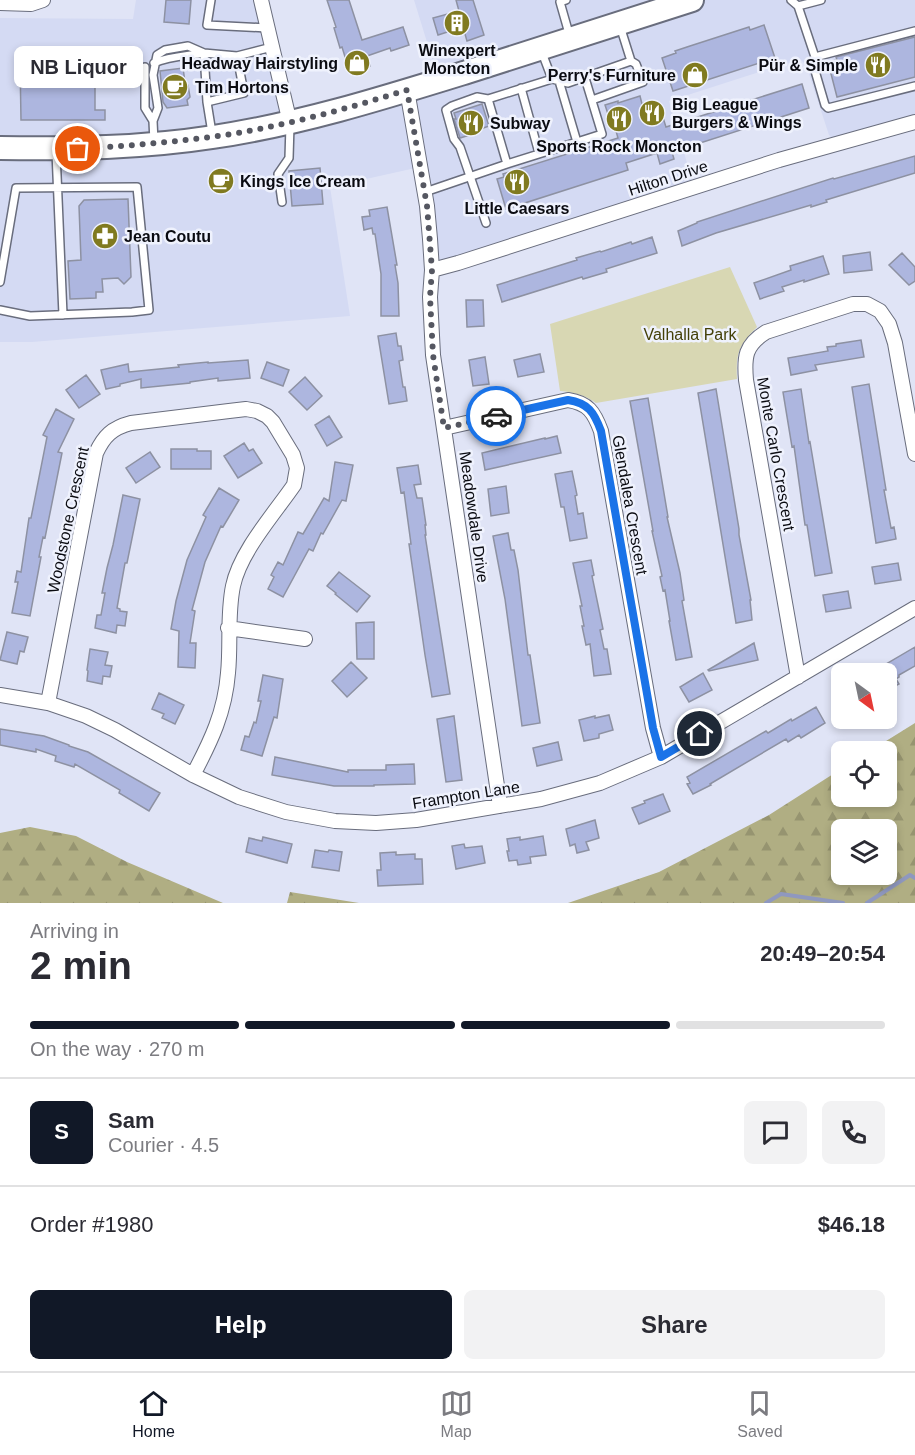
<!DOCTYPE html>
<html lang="en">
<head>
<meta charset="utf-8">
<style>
	body { margin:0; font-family:Helvetica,sans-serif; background:#f2f2f3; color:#2b2b33; height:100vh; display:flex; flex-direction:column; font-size:22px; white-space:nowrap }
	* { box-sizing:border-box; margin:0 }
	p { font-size:20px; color:#7c7c81 }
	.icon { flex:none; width:33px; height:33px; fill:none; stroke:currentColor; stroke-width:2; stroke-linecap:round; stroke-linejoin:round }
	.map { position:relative; height:903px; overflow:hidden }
	.drawer { display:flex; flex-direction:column; background:#fff; flex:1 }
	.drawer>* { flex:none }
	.needle { width:39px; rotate:147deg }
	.controls { position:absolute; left:831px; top:663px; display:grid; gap:12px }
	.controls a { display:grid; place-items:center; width:66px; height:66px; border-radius:9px; background:#fff; box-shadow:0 3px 9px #0003; font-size:30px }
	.pin { position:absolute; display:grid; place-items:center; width:51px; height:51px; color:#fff; margin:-26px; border:3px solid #fff; border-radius:50%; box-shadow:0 2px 6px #0007 }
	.courier { position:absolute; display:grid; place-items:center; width:60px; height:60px; margin:-30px; border:4px solid #1a73e8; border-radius:50%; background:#fff; color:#222; box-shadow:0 2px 8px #0007 }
	.bubble { position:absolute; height:42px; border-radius:9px; background:#fff; box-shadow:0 3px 9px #0003; font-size:20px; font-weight:700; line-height:42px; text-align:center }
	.head em { font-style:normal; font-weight:700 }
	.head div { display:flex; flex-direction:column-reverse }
	.head { display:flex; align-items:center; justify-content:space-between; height:102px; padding:0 30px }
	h1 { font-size:39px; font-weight:700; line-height:45px }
	.bar { display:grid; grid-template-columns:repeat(4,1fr); gap:9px 6px; align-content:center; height:72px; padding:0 30px }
	.bar i { height:8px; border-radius:4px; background:#e1e1e2 }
	.bar .on { background:#111827 }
	.bar p { grid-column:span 4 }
	.line { display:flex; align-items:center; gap:15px; padding:0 30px; border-top:2px solid #e1e1e2 }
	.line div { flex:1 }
	.round { display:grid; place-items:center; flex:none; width:63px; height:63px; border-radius:9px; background:#f2f2f3 }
	.primary-button { display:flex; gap:12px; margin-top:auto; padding:12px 30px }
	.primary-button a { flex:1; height:69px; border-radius:9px; background:#111827; color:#fff; font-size:24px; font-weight:700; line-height:69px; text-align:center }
	.primary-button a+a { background:#f2f2f3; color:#2b2b33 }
	.menu { display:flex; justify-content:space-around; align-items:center; height:84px; border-top:2px solid #e1e1e2; background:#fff; font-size:16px; color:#7c7c81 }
	.menu a { display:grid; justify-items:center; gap:3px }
	.menu .on { color:#111827 }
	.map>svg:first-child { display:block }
	.built { fill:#d4daf3 }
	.green { fill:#d8d7b3 }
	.forest { fill:url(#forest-firs); fill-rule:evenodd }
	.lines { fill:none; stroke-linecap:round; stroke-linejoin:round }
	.stream { stroke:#8f98bf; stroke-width:4 }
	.building { fill:#adb6df; stroke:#8d91a2; stroke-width:1.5 }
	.lane-casing { stroke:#696d7d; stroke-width:10 }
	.street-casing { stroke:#696d7d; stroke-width:16 }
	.primary-casing { stroke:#696d7d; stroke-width:26 }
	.lane { stroke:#fff; stroke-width:7 }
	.street { stroke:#fff; stroke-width:14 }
	.primary { stroke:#fff; stroke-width:22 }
	.done { stroke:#555761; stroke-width:6; stroke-dasharray:0 10.8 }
	.route { stroke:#1a73e8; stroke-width:8 }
	.labels { text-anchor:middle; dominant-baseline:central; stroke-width:5; stroke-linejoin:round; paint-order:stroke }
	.poi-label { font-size:16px; font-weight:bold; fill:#0a0b11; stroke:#eff2fd; text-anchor:start }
	.street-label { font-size:16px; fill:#0a0b11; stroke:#eff2fd }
	.park-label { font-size:16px; fill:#444009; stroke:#eff2fd }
</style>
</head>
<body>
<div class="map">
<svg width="915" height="903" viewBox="0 0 915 903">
	<defs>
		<pattern id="forest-firs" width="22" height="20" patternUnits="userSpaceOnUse" patternTransform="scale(1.5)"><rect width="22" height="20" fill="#b0ae83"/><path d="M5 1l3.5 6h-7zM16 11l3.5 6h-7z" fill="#969470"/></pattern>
	</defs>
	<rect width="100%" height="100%" fill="#e0e4f6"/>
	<path class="built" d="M136,0H261L290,122L439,81L414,0H915V122L837,143L829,135L806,65L800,59L669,101L694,187L432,270L420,167L330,187L350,316L32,342H0V18L133,19Z"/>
	<path class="green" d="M730,267L757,327C738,346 736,353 737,379L596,403C585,395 574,392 560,391L550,324Z"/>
	<path class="forest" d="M915,723V903H568L659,872L769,815L841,769L842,796H886V752L870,751ZM842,830H886V874H842Z
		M30,827L76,836L127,862L223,903H0V833Z
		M290,892L359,903H287Z"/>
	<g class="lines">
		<path class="stream" d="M766,903L781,894L843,903
			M867,903L910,875L915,878"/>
	</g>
	<path class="building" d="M166,0H191L189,24L164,22Z
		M327,0H349L362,40L403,27L409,45L391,51L390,48L367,56L370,66L350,73L342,47L340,48L334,28L336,27Z
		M456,0H473L484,35L467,41L463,27L438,35L433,18L459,11Z
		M764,25L775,58L673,91L662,58L676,53L675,51L690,46L749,27L750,30Z
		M915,37V77L837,97L828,62L837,60L836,57Z
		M20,61H95V110H105V120H21Z
		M183,68L185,82L188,85L190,97L187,100L188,105L167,108L163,102L160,71Z
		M802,84L809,108L672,152L674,159L660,164L657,153L626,163L628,170L506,209L497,179L504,177L503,174L618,138L612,117H609L605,105L618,101V103L640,96L642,104L651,101L652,104L658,102L666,127Z
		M482,104L489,126L472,132L473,134L460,138L454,119H456L454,113Z
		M915,156V173L839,196L826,200L827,202L811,207V205L716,233L682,246L678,231L697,223V222L833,178L834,179Z
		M320,168L323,204L292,206L289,171Z
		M128,199L131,277L124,284L118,278L102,279L103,292H96V298L70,299L68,261L81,260L79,206L84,200Z
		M387,207L397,265H395L398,283L399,316H381V274L375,234H373L372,228L364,230L362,217L370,216L369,210Z
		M652,237L657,253L606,269L607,272L583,279L582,277L502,302L497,285L577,260L576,258L600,251L601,252L631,242L632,244Z
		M870,252L872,270L844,273L843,256Z
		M902,253L915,267V281L909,285L889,265Z
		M823,256L829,274L804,282V280L782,287L784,291L760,299L754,283L791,270L790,266Z
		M466,300H483L484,326L467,327Z
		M396,333L398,346H401L403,360L399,361L403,387H405L407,401L389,404L378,336Z
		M861,340L864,357L815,365L817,370L791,375L788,358L828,351L827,347L836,346V344Z
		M540,354L544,372L518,377L514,360Z
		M485,357L489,384L473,386L469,360Z
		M248,360L250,378L218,381V378L190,382V383L141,388V379L120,384V386L106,389L101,370L128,364L129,372L179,367L178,365L208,362V363Z
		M267,362L289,370L283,386L261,378Z
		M86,375L100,394L79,408L66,390Z
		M305,377L322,396L307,410L289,392Z
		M869,384L886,490H884L891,528L894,527L896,539L876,543L852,387Z
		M716,389L739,529V535L751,600H750L752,620L736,623L698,393Z
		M801,389L809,443L810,442L832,573L815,576L807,525H805L803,511L794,446L792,447L783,392Z
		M648,398L668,517H667L680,573L684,600L682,601L692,657L676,660L669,621H670L665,590L663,591L660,577L662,576L652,531H653L630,401Z
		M56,409L74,419L58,452L62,453L45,538L43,537L39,557H41L30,616L12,613L18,582H15L17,571L21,572L29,518H31L47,437L43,435Z
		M329,416L342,437L327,446L315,425Z
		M557,436L561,453L485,470L482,453L545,438V439Z
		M244,443L249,451L253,449L262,463L238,478L224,456Z
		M171,449H197V451H211V469H171Z
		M150,452L160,467L136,483L126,468Z
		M335,462L353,465L346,501L342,500L323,534L321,533L313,551L309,549L283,597L268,589L274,577L271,575L278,562L283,565L298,532L303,534L324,498L329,501Z
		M418,465L421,484L414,485L417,498H422L426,525H425L426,535H425L450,694L432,697L425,655L409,544H411L404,492L401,493L397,468Z
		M572,471L577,495L575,496L578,514L583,513L587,538L570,541L564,507H561L555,474Z
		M506,486L509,513L491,516L488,489Z
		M219,488L239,500L223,527L221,526L205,562L192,610L195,611L190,643H196L195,668L178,667L179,631L171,629L176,601L187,560L206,517L203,515Z
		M123,495L140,499L127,563H125L117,608L120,609V611L127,612L125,626L117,625L116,633L95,628L97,615H101L105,593H102L107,568L113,545Z
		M508,533L511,550H514L518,570L528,655H530L540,723L522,726L505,599L493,536Z
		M591,560L594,575L592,576L603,629L600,630L604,649H607L611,674L594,676L590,644L586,645L582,626H584L580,606H582L573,563Z
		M898,563L901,580L875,584L872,567Z
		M339,572L370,596L357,612L335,594L336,593L327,586Z
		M848,591L851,608L826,612L823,595Z
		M374,622V659H357L356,623Z
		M7,632L28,637L24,652L20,651L17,664L0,660Z
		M754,643L758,660L709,671L708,670Z
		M915,647V666L899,675V677L896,679L899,684L886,691V674H869Z
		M90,649L108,652L105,665L112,666L110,677L103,676L102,684L87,681L88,671L87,670Z
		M351,662L367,678L347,697L332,681Z
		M703,673L712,690L689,702L680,687Z
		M263,675L283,679L277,718L274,717L262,756L241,750L245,736L249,737L254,722L256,723L261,701H258Z
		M159,693L184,705L175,724L162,718L164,714L152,709Z
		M816,707L825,723L801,738L799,735L788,742L786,739L710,784L711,785L693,794L687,784L690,783L687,777L766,731L768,733L791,719L792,721Z
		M609,715L613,730L599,734V738L584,741L579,720L595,716V718Z
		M454,716L462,780L446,782L437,719Z
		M0,729L44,736L69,745V746L88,752L160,793L149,811L119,793L120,790L75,764L74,767L55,761L56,756L36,749V752L0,745Z
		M558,742L562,760L537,766L533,748Z
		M275,757L348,772V770H386V765L414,764L415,784L374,785V786H334L306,781L272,775Z
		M663,794L670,811L639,824L632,808L645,803L644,801Z
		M595,820L599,838L586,842L589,850L577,853L575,844L570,846L566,829Z
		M543,836L546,855L530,857L531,863L518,865L517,860L509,861L507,851H509L507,839L520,837V840Z
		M263,837L292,844L287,863L246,852L249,838L262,841Z
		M464,844L465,848L482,846L485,863L456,869L452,846Z
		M315,850L328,852L329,850L342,852L339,871L312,867Z
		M396,852V855L415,854V859H422L423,884L378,886L377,870H381L380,853Z"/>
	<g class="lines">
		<defs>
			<path id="lane" d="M211,0L207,25L267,28
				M566,0L560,2L570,37
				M791,0L798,6L815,57
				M798,6L821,0
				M915,31L815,57L813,64L825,105L828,108L915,86
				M541,50L552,79
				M154,63C170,56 187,56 204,53
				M145,67V108L153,121
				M521,88L539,153
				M592,100L643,82L636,64L631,61
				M207,102L244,93L237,56
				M212,133L207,102L204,53L237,56L272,47
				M154,142L153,121L158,108L153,75L157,55L165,50L188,46L204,53
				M577,142L602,134L585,78
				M56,152L63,315
				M507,164L488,99L552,79L568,83L631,61L620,26
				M425,192L507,164L577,142L559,81
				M282,202L278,174L289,158L290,125
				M486,223L460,147L454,139L446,110L452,106L477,97L488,99
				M0,282L16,188L137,187L149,310L132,312L30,316L0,310"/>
			<path id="street" d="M261,0L290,123
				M0,3L31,4L43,0
				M407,90L427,206L430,239L432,270L430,297L433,355L500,806
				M432,270L458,263L779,160L915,122
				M444,428L568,400C588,403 594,412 601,431L653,728L661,757
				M228,628L305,639
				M798,677L746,380C744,357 745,345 766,332L853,304H867L880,311L889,324L895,343L915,454
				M0,695L48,703L86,716L115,730L193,775L239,797L286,812L335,821L376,823L416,820L541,799L600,783L661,757L915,608
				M48,703L96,453C104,436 112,428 131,423L229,411L246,409L257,411L267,416L273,422L293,455L297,468L294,485C274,514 240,552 233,586C227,615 231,644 228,673C225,712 211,741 193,775"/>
			<path id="primary" d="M0,148C71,149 142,148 213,137C300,124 383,98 467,72C542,48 617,24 692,0"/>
		</defs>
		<use href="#lane" class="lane-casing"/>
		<use href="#street" class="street-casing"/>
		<use href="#primary" class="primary-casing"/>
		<use href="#lane" class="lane"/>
		<use href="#street" class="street"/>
		<use href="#primary" class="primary"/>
	</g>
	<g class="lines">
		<path class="done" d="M78,149C122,146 166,143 211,137C277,128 343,110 407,90L427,206L432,270L430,297L433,355L444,428L496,416"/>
		<path class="route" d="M496,416L568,400C588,403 594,412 601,431L653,728L661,757L700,734"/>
	</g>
	<defs>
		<symbol id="building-disc" viewBox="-11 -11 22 22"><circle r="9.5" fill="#807a20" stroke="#eff2fd"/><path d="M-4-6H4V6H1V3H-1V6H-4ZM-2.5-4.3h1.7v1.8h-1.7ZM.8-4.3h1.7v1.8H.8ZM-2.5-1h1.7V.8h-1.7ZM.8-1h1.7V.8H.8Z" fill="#fff"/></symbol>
		<symbol id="shop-disc" viewBox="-11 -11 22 22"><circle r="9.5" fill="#807a20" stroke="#eff2fd"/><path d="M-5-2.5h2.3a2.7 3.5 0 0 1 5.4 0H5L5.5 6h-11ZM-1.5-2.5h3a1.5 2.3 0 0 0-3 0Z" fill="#fff"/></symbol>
		<symbol id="restaurant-disc" viewBox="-11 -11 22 22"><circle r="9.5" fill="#807a20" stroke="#eff2fd"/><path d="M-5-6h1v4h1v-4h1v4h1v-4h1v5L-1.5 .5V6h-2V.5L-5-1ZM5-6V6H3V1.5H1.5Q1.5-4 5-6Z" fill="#fff"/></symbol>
		<symbol id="cafe-disc" viewBox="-11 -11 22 22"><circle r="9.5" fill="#807a20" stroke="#eff2fd"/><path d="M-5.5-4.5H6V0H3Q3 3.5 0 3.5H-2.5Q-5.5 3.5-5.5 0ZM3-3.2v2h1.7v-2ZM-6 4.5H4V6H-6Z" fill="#fff"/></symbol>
		<symbol id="pharmacy-disc" viewBox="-11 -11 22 22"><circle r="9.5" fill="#807a20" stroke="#eff2fd"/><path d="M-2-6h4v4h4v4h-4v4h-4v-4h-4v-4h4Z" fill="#fff"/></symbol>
	</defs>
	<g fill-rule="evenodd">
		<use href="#building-disc" x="442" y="8" width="30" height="30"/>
		<use href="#shop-disc" x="342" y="48" width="30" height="30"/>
		<use href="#restaurant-disc" x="863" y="50" width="30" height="30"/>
		<use href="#shop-disc" x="680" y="60" width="30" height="30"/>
		<use href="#cafe-disc" x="160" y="72" width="30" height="30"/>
		<use href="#restaurant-disc" x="637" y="98" width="30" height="30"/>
		<use href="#restaurant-disc" x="604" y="104" width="30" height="30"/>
		<use href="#restaurant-disc" x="456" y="108" width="30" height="30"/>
		<use href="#cafe-disc" x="206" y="166" width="30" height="30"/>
		<use href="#restaurant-disc" x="502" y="167" width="30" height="30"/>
		<use href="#pharmacy-disc" x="90" y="221" width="30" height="30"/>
	</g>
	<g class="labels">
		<g class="poi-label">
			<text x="457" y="50" text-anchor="middle">Winexpert<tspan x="457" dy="18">Moncton</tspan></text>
			<text x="338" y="63" text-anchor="end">Headway Hairstyling</text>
			<text x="858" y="65" text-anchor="end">Pür &amp; Simple</text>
			<text x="676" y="75" text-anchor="end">Perry's Furniture</text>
			<text x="195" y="87">Tim Hortons</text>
			<text x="672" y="104">Big League<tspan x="672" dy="18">Burgers &amp; Wings</tspan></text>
			<text x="490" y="123">Subway</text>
			<text x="619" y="146" text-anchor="middle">Sports Rock Moncton</text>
			<text x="240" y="181">Kings Ice Cream</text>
			<text x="517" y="208" text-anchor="middle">Little Caesars</text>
			<text x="124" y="236">Jean Coutu</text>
		</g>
		<g class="street-label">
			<text transform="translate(668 178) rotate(-18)">Hilton Drive</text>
			<text transform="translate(776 454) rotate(80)">Monte Carlo Crescent</text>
			<text transform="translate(630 505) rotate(80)">Glendalea Crescent</text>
			<text transform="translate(474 517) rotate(82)">Meadowdale Drive</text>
			<text transform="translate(68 520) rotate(-78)">Woodstone Crescent</text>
			<text transform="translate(466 795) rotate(-9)">Frampton Lane</text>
		</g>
		<g class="park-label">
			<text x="690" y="334">Valhalla Park</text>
		</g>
	</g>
</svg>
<div class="controls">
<a><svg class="needle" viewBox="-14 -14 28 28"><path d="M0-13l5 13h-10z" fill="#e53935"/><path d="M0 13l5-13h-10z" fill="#7c7c81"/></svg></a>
<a><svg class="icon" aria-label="locate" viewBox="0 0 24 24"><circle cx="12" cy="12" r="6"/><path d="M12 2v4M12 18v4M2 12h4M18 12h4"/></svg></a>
<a><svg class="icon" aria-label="layers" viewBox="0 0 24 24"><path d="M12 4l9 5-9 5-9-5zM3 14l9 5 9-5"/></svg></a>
</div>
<div class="pin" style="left:78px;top:149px;background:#ea580c"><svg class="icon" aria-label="bag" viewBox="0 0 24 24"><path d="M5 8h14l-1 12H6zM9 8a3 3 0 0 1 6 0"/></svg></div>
<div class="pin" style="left:700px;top:734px;background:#1f2937"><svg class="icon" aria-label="home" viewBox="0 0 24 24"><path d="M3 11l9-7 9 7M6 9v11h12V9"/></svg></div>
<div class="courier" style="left:496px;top:416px"><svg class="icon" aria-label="car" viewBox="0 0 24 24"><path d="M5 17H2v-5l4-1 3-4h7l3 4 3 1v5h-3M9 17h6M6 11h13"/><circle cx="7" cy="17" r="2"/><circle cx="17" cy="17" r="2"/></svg></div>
<div class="bubble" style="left:14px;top:46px;width:129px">NB Liquor</div>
</div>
<section class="drawer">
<div class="head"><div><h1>2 min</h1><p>Arriving in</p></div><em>20:49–20:54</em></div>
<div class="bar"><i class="on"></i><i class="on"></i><i class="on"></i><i></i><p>On the way · 270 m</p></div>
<div class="line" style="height:108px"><b class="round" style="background:#111827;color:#fff">S</b><div><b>Sam</b><p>Courier · 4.5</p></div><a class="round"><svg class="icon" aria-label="chat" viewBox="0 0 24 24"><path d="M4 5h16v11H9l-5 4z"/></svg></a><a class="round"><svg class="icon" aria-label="phone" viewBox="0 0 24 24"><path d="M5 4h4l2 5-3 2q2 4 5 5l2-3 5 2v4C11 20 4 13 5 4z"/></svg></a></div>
<div class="line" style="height:78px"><div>Order #1980</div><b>$46.18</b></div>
<div class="primary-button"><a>Help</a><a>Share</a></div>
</section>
<nav class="menu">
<a class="on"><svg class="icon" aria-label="home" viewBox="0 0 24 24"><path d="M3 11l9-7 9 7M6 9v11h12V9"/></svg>Home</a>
<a><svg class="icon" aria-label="map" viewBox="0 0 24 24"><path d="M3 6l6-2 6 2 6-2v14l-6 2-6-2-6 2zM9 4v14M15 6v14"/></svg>Map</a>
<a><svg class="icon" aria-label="saved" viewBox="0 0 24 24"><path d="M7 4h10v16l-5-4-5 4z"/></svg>Saved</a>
</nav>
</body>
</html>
